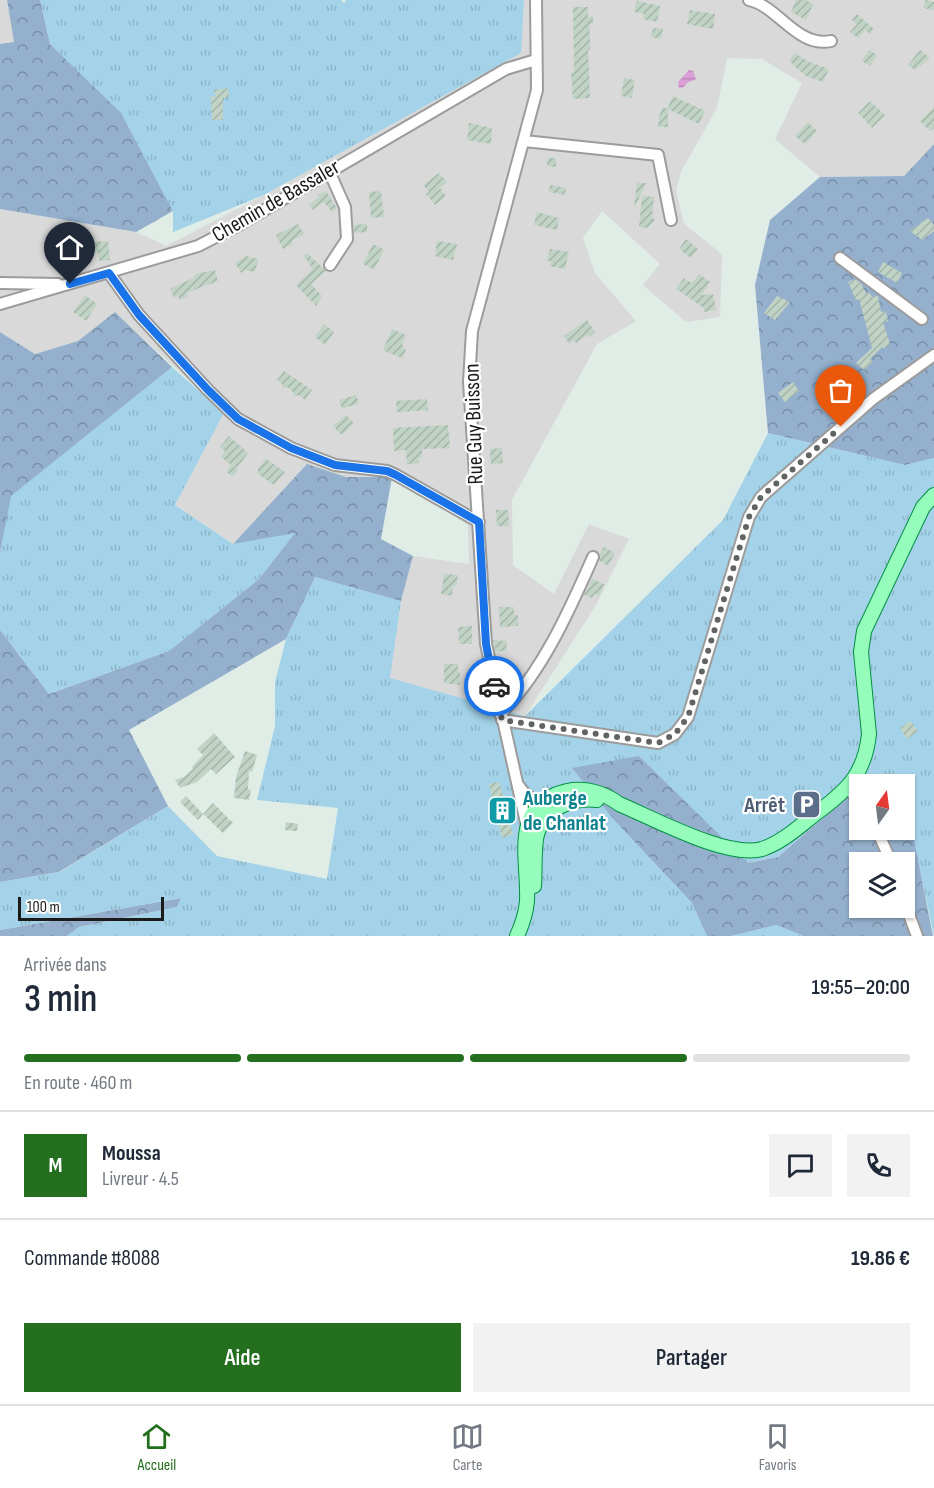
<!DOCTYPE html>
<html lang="fr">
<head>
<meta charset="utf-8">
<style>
	body { margin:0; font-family:"Sofia Sans Condensed",sans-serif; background:#f2f2f3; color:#1f2937; height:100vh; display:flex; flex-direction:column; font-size:22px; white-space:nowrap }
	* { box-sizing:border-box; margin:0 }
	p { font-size:20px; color:#747a83 }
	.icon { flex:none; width:33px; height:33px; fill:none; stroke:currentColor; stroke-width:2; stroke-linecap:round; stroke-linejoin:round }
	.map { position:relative; height:936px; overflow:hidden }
	.drawer { display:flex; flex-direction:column; background:#fff; flex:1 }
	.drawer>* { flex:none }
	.needle { width:39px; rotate:14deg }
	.controls { position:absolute; left:849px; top:774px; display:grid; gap:12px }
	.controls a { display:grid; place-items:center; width:66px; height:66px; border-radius:0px; background:#fff; box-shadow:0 2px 4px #0004; font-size:30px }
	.scale { position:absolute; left:18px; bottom:15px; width:146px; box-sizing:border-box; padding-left:6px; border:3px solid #1b1b1b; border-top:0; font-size:16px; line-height:21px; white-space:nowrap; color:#1b1b1b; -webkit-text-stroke:4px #fff; paint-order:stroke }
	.pin { position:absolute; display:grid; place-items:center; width:51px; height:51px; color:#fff; margin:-62px -26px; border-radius:50% 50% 50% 0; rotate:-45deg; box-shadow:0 0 6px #0007 }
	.pin .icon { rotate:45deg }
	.courier { position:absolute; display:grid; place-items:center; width:60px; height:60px; margin:-30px; border:4px solid #1a73e8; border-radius:50%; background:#fff; color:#222; box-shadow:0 2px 8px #0007 }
	.head em { font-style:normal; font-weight:600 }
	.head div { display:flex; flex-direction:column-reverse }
	.head { display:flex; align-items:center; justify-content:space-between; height:102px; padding:0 24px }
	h1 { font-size:39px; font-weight:600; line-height:45px }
	.bar { display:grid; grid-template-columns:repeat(4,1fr); gap:9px 6px; align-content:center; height:72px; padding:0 24px }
	.bar i { height:8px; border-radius:4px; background:#e0e1e3 }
	.bar .selected { background:#236f1e }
	.bar p { grid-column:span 4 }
	.line { display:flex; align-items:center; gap:15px; padding:0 24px; border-top:2px solid #e0e1e3 }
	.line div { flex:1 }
	.round { display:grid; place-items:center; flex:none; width:63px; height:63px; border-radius:0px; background:#f2f2f3 }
	.button { display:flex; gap:12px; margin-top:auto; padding:12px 24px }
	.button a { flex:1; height:69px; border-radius:0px; background:#236f1e; color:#fff; font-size:24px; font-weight:600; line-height:69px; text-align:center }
	.button a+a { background:#f2f2f3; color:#1f2937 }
	.menu { display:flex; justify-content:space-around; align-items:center; height:84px; border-top:2px solid #e0e1e3; background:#fff; font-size:16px; color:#747a83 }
	.menu a { display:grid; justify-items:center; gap:3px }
	.menu .selected { color:#236f1e }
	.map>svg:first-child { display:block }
	.residential { fill:#d8d9d8 }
	.grass { fill:url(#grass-tufts) }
	.forest { fill:url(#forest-crowns); fill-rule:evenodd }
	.water { fill:url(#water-rules) }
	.building { fill:url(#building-hatch) }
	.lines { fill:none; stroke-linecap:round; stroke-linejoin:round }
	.minor-casing { stroke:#9c9c9c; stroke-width:14 }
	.major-casing { stroke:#009144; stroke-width:16 }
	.minor { stroke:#fff; stroke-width:10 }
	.major { stroke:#95fcbb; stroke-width:14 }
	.done { stroke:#606462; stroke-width:6; stroke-dasharray:0 10.8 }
	.route { stroke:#1a73e8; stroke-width:8 }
	.labels { text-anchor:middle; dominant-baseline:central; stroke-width:4.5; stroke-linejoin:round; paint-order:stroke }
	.street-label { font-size:22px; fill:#1b1b1b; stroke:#fff }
	.culture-label { font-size:22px; font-weight:bold; fill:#0d838f; stroke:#fff; text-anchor:start }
	.service-label { font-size:22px; font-weight:bold; fill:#4e5e75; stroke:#fff; text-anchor:end }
</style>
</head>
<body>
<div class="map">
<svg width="934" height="936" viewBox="0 0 934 936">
	<defs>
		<pattern id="grass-tufts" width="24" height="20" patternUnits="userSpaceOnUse" patternTransform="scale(1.5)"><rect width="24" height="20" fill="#a4d3e9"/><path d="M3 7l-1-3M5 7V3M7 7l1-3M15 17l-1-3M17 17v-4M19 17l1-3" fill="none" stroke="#8db5c7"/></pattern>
		<pattern id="forest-crowns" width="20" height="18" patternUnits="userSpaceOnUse" patternTransform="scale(1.5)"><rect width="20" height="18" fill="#94b0cd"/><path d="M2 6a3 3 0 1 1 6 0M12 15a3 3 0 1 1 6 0" fill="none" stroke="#788ea6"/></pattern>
		<pattern id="water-rules" width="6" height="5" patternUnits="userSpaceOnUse" patternTransform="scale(1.5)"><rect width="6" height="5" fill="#db9fda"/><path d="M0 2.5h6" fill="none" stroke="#bb88ba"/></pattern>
		<pattern id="building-hatch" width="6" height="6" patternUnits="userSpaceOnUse" patternTransform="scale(1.5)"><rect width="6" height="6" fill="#c0d3c5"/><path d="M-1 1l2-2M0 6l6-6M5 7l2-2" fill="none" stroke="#a4b5a9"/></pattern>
	</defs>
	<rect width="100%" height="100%" fill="#e0ede6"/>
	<path class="residential" d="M0,0H7L14,42L0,44Z
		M524,0H934V144L904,176L820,177L775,139L802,83L762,59L727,58L717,108L681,172L676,190L684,224L722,254L720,317L686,322L643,285L660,264L602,211L583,238L595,273L636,321L597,344L512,500L513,565L554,594L589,524L629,539L596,605L525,716L389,678L401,601L413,556L469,564L468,525L392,477H346L307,464L233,544L175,505L224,413L115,312L78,341L35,354L0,332V209L136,232L166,246L264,195L520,53Z"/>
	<path class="grass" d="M40,0H341L344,3L346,0H524L521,53L264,195L173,232V211L121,114L50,44Z
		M172,367L224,413L175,505L233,544L296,532L259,579L169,651L49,694L0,630V553L10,496Z
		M768,433L905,465L934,458V936L905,798L904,784H878L869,780L863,784H860L859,787L778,857L747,863L639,756L615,821L692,903L707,936H67L79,927L177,907L180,898L0,930V882L60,872L168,806L217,856L327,879L338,808L257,800L275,726V682L286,639L315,577L401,601L390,678L525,716L723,520Z
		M776,925L804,936H731Z"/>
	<path class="forest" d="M7,0H40L50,44L121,113L173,211L136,232L0,209V44L14,42Z
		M934,144V458L905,465L768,433L755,285L770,220L820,177L904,176Z
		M115,312L172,367L11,496L0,553V332L35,354L78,341Z
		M307,464L346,477H392L381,539L413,556L401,601L315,577L286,639L129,730L168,806L59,872L0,882V630L49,694L169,651L259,579L295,533L233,544Z
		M639,756L748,863L778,857L859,787L860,830H904L905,798H906L933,936H804L776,925L731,936H707L692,903L615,821L572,768ZM860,862H904V908H860Z
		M181,898L177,907L79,927L67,936H0V930Z"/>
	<path class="water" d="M689,70L693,71L696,79L687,83L684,87L679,88L678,82Z"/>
	<path class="building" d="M796,0H806L813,4L806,20L791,12Z
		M926,0L934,2V10L923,8Z
		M637,1L660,6L657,22L643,19L644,14L634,12Z
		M573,7H588V17L593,16V24H589L590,39V50H588L590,98L573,99L571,72H574Z
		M690,10L715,14L713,29L687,24Z
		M857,14L874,29L870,34L865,30L858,38L850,32L857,24L852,20Z
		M653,28L663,29L661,39L651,37Z
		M869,50L877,55L870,66L862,61Z
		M920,50L930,58L915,70L908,65Z
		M795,53L809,62L829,69L823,82L806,76L792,64L790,60Z
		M624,78L635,80L632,98L621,96Z
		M228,88L229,97L223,98V120H212L211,96L216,97L214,90Z
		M673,96L705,111L699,124L668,109V127H658L659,116L663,107L667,109Z
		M870,101L885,115L872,128L858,113Z
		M934,107V128L930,131L920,121Z
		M808,122L817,131L805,144L795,136Z
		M469,123L492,128L491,144L467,140Z
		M548,158H556V167L547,166Z
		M439,173L447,182L440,188L446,196L435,205L426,194L429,192L423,185Z
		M637,183H646L635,207L634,206Z
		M550,185L566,188L565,195L549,192Z
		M326,191L337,208L332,212L324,202L312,210L309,205L320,196L318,195Z
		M381,191L384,217L371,218L369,192Z
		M642,196L654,197L652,217L655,220L648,228L639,227Z
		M537,212L559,218L557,230L534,225Z
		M928,218L934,225V231L922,240L910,231Z
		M298,224L304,234L292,241L293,244L283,249L276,235Z
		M367,224V232L354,233V225Z
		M686,239L698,249L691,258L679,249Z
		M108,241L110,260L99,261L98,252H91L90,242Z
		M437,241L457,244L453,260L435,256Z
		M373,244L384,250L374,270L363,264Z
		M550,249L569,252L565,269L550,266L551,261H547Z
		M307,253L326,271L311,284L322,296L316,306L296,285L313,269L304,256Z
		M246,256L258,259L255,272L245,270L241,273L235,263Z
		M883,262L902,273L897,283L878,272Z
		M215,270L218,281L186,293L188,296L180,300L178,296L174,298L170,289L193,278L196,274Z
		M699,274L710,282L701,295L713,294L716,310L704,312V308L676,289L684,278L692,283Z
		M855,279L861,283L866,293L869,292L872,297L878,296L881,312L886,311L888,321L883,322L890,344L884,349L882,347L870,359L873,362L864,370L856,363L872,348L859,299L856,300L848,282Z
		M85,295L97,304L86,321L73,312Z
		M777,296L790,302L775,320L764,313Z
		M587,320L595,332L589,337L587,335L576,343L574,340L569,344L564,336Z
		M324,324L334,332L325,345L315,337Z
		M392,329L406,335L402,345L406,350L402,358L383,350Z
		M284,371L312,390L305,400L299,395L294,396L293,392L287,387L283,388L282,384L277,380Z
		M793,382L799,391L785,402L778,393Z
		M356,395L359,403L342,409L339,400Z
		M427,399L428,410L397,412L396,401Z
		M346,415L354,423L342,435L333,426Z
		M448,425L450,448L422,449V457L418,458L419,463L407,464L406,450L394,451L393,428Z
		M229,436L248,453L237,468L232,465L238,470L233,476L226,472L231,465L221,457L225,451L220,447Z
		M502,448L503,463L491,464L490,449Z
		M266,459L285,472L274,485L258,474V469Z
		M496,510H508L509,526H497Z
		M604,547L615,553L608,566L600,561V554Z
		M444,574L458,575L456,587L453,586L452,596L441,594Z
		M592,579L604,584L599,596L594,594L592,598L584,595Z
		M499,607H514V615H518V626L500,627Z
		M472,626V644H459L458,627Z
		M493,640L507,641L506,651H495Z
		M444,664H458V672H460V685L444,683Z
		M910,721L918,731L907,739L900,728Z
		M214,733L235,757L216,774L211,769L197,782L180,788L175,780L184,777L193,769L192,767L203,755L197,749Z
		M245,751L257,755L252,772L249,771L248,789L251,790L249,800L234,798L236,777Z
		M499,782L512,823H510L513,834L502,838L489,784Z
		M186,796L203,814L198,820L180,802Z
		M213,803L233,823L223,833L203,814Z
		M286,822L298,824L297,831L285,830Z"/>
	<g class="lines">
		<defs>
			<path id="minor" d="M749,0C778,6 797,48 831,41
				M524,141L658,155L671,220
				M329,171L345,207L347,239L330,265
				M840,258L922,319
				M109,273L139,315L208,390L238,419L291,448L335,465L387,471L396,475L479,522
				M0,283L58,284
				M0,304L198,246L237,226L506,69L536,60
				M500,714C542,673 570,609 593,557
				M502,720L658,743L675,734L688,717L749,517L761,497L873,399L934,355
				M519,786C527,798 534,802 548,798
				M848,787L860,804
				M527,827L486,644L469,382L472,331L537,90L536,0
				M877,830L891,862
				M904,901L917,936"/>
			<path id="major" d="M534,886C535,871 534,854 536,839C541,810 570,797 597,800
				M517,936C522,925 526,913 527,901C529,859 509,805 567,791C585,787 605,793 619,804C653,818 728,859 762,849C783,842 801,825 819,811C849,789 865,772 869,734L861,652L864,631L923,507L934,495"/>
		</defs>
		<use href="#minor" class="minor-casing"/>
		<use href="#major" class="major-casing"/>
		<use href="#minor" class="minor"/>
		<use href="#major" class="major"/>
	</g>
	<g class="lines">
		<path class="done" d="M494,686L502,720L658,743L675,734L688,717L749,517L761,497L841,427"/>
		<path class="route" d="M70,284L109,273L139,315L208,390L238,419L291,448L335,465L387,471L396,475L479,522L486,644L494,686"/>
	</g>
	<defs>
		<symbol id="parking-square" viewBox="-11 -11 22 22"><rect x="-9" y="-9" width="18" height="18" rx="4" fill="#5c6f8a" stroke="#fff"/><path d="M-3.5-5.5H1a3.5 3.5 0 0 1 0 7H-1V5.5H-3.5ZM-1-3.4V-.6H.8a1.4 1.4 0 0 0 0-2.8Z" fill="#fff"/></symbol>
		<symbol id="building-square" viewBox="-11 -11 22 22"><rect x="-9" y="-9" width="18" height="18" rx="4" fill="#0f9aa8" stroke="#fff"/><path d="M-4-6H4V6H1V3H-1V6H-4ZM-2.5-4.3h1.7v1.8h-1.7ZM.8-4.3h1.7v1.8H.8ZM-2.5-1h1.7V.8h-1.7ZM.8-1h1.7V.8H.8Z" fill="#fff"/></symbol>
	</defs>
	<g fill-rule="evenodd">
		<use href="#parking-square" x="790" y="788" width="33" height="33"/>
		<use href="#building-square" x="486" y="794" width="33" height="33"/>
	</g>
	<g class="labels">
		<g class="street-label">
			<text transform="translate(276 201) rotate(-30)">Chemin de Bassaler</text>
			<text transform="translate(474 424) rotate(-92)">Rue Guy Buisson</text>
		</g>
		<g class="culture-label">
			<text x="523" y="798">Auberge<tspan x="523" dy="25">de Chanlat</tspan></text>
		</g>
		<g class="service-label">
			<text x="785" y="805">Arrêt</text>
		</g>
	</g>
</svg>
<div class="controls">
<a><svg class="needle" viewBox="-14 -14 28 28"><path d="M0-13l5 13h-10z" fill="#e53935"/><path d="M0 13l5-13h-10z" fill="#747a83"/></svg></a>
<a><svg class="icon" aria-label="layers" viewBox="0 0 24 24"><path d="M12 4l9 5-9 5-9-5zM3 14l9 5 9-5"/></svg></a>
</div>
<div class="scale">100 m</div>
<div class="pin" style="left:841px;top:427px;background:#ea580c"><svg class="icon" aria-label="bag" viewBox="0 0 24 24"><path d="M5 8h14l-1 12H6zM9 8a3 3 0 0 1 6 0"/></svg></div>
<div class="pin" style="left:70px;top:284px;background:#1f2937"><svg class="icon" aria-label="home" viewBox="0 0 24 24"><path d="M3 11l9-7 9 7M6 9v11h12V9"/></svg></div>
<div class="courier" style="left:494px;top:686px"><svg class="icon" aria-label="car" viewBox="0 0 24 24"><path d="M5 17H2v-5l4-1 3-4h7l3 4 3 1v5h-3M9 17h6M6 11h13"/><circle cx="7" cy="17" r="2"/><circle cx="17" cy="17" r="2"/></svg></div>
</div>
<section class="drawer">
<div class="head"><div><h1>3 min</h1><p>Arrivée dans</p></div><em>19:55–20:00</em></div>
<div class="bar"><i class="selected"></i><i class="selected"></i><i class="selected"></i><i></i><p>En route · 460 m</p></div>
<div class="line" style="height:108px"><b class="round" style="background:#236f1e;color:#fff">M</b><div><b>Moussa</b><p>Livreur · 4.5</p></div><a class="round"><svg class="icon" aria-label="chat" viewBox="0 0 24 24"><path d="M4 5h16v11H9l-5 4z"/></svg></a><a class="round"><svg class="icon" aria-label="phone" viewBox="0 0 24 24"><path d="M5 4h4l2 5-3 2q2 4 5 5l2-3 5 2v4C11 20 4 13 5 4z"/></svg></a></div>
<div class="line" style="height:78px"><div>Commande #8088</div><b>19.86 €</b></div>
<div class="button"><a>Aide</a><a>Partager</a></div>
</section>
<nav class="menu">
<a class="selected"><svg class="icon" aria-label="home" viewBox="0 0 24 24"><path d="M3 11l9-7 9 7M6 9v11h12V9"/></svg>Accueil</a>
<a><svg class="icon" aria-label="map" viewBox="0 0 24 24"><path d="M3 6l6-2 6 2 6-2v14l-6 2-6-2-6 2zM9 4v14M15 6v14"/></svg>Carte</a>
<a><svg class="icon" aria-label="saved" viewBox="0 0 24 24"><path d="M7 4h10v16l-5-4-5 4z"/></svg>Favoris</a>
</nav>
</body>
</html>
